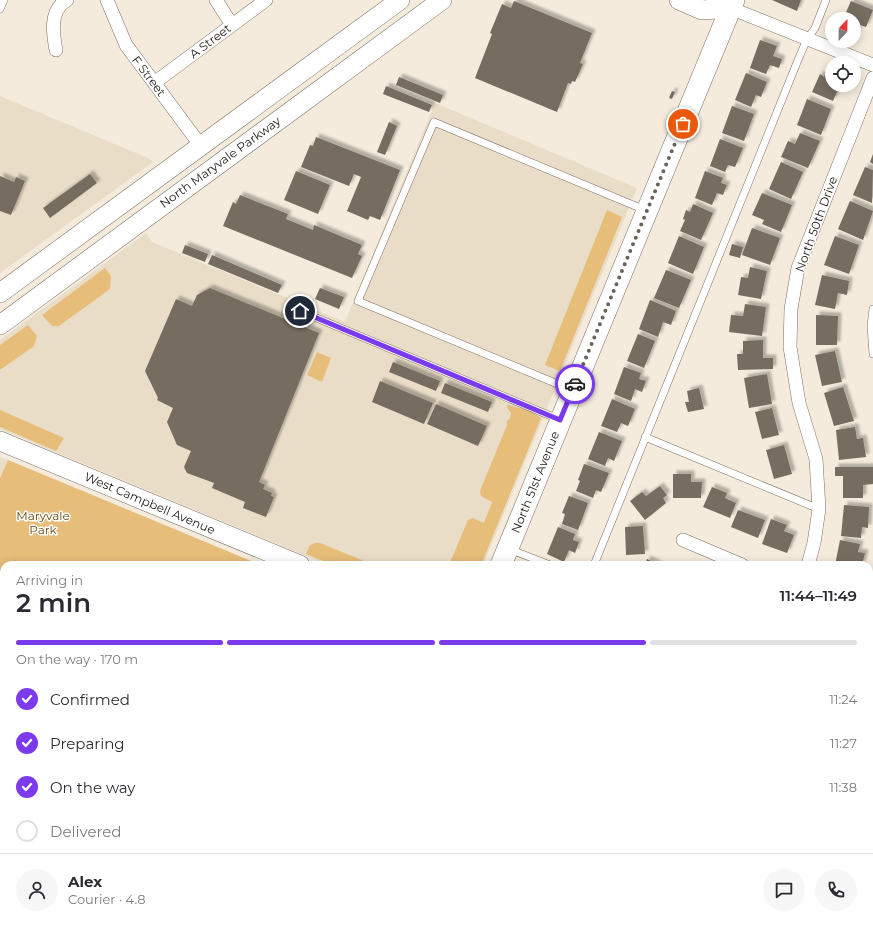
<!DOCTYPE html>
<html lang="en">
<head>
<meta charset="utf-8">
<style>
	body { margin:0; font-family:Montserrat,sans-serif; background:#f7f7f7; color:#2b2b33; height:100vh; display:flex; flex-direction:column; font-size:15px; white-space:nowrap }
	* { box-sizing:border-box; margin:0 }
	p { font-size:13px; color:#7c7c81 }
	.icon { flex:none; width:22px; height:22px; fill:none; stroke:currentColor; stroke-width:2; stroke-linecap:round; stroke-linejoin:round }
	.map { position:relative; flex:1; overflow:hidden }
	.drawer { position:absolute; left:0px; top:561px; width:873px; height:372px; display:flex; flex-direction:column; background:#fff; border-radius:12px 12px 0 0; box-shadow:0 2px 10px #0003 }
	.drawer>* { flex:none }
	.needle { width:26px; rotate:22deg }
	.controls { position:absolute; left:825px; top:12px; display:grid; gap:8px }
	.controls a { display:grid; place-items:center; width:36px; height:36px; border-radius:50%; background:#fff; box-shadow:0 2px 10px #0003; font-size:20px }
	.pin { position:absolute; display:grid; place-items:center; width:34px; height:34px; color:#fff; margin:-17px; border:2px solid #fff; border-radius:50%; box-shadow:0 1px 4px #0007 }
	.courier { position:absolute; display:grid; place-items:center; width:40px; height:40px; margin:-20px; border:3px solid #7c3aed; border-radius:50%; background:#fff; color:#222; box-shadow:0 1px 5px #0007 }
	.summary em { font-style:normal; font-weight:600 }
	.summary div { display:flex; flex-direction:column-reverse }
	.summary { display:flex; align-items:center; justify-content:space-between; height:68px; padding:0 16px }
	h1 { font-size:26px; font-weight:600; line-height:30px }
	.bar { display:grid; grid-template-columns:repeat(4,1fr); gap:6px 4px; align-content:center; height:48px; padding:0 16px }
	.bar i { height:5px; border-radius:3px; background:#e1e1e2 }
	.bar .current { background:#7c3aed }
	.bar p { grid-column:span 4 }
	.line { display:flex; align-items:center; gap:10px; padding:0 16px; border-top:1px solid #e1e1e2 }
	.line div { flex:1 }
	.round { display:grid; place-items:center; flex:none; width:42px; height:42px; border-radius:21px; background:#f7f7f7 }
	ol { padding:0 16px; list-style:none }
	li { display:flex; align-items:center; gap:12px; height:44px }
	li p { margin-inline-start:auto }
	li .icon { padding:4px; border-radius:50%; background:#7c3aed; color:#fff; stroke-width:4 }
	li:last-child { color:#7c7c81 }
	li i { width:22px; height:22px; border:2px solid #e1e1e2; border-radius:50% }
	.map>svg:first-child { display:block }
	.built { fill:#eaddc8 }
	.green { fill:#e6bd79 }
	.building { fill:#766d61; filter:url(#shadow) }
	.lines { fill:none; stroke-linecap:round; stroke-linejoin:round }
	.lane-casing { stroke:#797063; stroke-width:8 }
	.street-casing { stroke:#797063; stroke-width:14 }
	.secondary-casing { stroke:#797063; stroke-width:20 }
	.primary-casing { stroke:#797063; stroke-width:22 }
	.lane { stroke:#fff; stroke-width:7 }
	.street { stroke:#fff; stroke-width:13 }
	.secondary { stroke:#fff; stroke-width:19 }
	.primary { stroke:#fff; stroke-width:21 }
	.done { stroke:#68635b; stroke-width:4; stroke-dasharray:0 7.2 }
	.route { stroke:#7c3aed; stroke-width:5 }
	.labels { text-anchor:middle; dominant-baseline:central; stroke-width:3; stroke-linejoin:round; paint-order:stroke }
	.street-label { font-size:12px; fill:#1d1a15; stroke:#fff }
	.park-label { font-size:12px; fill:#644812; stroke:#fff }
</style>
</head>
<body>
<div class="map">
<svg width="873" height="933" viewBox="0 0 873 933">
	<defs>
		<filter id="shadow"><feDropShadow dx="3.5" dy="-3.5" stdDeviation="1" flood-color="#0004"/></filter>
	</defs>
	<rect width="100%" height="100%" fill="#f4ebdc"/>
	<path class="built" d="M0,96L148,158L153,162L0,273Z
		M435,103L637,188L483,565H328L0,429V340L146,233L152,242L345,322Z
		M0,457L8,460L0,478Z
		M0,916L4,918V929H32L42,933H0Z"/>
	<path class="green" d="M607,210L622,217L560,371L545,365Z
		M105,268L111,276L110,289L59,326H52L42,315Z
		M28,325L37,336L34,346L0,370V345Z
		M317,352L331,358L322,382L307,375Z
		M508,405L530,411L541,418L481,565H449L468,520L473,518L484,523L492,502L481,496L480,491L507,425V421L510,418L511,413L507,408Z
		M0,410L64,438L56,451L0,427Z
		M8,460L261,565H4V896L0,894V478Z
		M315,543H320L374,565H334L306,554L310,545Z
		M86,929H330L328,933H96Z"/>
	<path class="building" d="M772,0H801L797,11Z
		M514,1L592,33L580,63L583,64L575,82L572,81L571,84L568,83L557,112L475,78L492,34L490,33L502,4L511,8Z
		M851,1L873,10L866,27L860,25L856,34L854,33V19H843Z
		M760,40L777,46L773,56L782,59L779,68L770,65L766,74L750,68Z
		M828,67L832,68V85H840L833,101L812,92L820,74L824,77Z
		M746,73L767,82L761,97L756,95L751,107L735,100Z
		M399,77L443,95L440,103L396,85Z
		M386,86L432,105L429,112L383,94Z
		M672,91L675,92L672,99L669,98Z
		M807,99L831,109L821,135L797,125Z
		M732,106L754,114L744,141L722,133Z
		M389,122L397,126L385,155L377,152Z
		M800,133L820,141L808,168L781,157L788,141L795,144Z
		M316,137L400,170L380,220L370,216L368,220L347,211L361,177L354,174L349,186L301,167L310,145L313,146Z
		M720,139L743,148L735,167L728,165L725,172L710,166Z
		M873,154V164L870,162Z
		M781,162L803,172L791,199L769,189Z
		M865,167L873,170L872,203L853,195Z
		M296,171L330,185L318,214L284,200Z
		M705,171L723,178L721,183L727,185L723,195L717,193L712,205L695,198Z
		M90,174L97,183L50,218L43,208Z
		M0,176L14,182L16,177L25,181L11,215L0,211Z
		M762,193L792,205L781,232L762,224L764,220L752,215Z
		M240,195L288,214L286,219L313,230L314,225L362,245L358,254L362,256L352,278L223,226L233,202L236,204Z
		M850,201L873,211L863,240L838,229Z
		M693,204L713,213L701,240L680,231L685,220L683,219L686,210L690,212Z
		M752,228L780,238L770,265L742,255Z
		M679,236L704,247L693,274L668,263Z
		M835,236L859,245L849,274L824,265Z
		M732,244L743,247L740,258L729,255Z
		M185,245L208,254L205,262L182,253Z
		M212,255L282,285L278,293L208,264Z
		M750,267L767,271L761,299L738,295L741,277L748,278Z
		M666,270L691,280L679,308L654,298Z
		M822,275L849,281L847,295L838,293L835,309L815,305Z
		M210,288L319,333L259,482L265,485L263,489L272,493L271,496L274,497L266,517L243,508L245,502L212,488L214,483L187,473L184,467L191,451L177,445L167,422L173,408L157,400L158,398L145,371L176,299L192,306L197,295Z
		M320,288L344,297L339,309L315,299Z
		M650,300L676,311L671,325L663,322L658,337L639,329Z
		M745,304L766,307L762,336L729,332L731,315L743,316Z
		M816,315L838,316L837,345H816Z
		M638,334L655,341L644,368L627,361Z
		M763,340V358H773V369L738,370L737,354H743V341Z
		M835,351L842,382L822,386L815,355Z
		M393,362L440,381L436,391L389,372Z
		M624,367L641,373L639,379L646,381L642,392L635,389L631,401L614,394Z
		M767,374L772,404L749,408L744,378Z
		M380,381L433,403L424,424L372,402Z
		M445,383L492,402L488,412L441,393Z
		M843,387L854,421L834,426L824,393Z
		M699,388L704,409L688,412L685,402H689L687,391Z
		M612,399L635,409L628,426L621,423L617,432L601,426Z
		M436,404L487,426L478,446L427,424Z
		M772,408L779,435L762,439L755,412Z
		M855,427L857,439L863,438L866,457L839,460L836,430Z
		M599,432L622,441L614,461L608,458L605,466L588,459Z
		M784,445L792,474L774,479L766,450Z
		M584,464L609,473L601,492L596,490L593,498L576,491L580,481L578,480Z
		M835,467H873V484L863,485V498H843V476H835Z
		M673,474H691V482H702L701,498H673Z
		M660,486L667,495L663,498L666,503L645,520L630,501L642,492L646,496Z
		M712,487L727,493L725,498L736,503L730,518L703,507Z
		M569,496L588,503L578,530L562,524L565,514L562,513Z
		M844,505L869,507L868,528L862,527L861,538L841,536Z
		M738,510L765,520L758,538L731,527Z
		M771,519L787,525L784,531L794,535L787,553L762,544Z
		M643,526L645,554L626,555L625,527Z
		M558,527L575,534L573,540L579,542L575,553L569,550L564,562L547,554Z
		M840,540L860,544L858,552L865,553L862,565H835Z
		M647,559L660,565H645Z
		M873,648V666L869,665V658Z
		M869,687L873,689V706L869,704Z
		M869,716L873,718V727L869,737Z
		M873,874V892L869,890V884Z
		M869,891L873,893V925L869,924Z
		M182,929H229L227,933H192Z
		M853,929H867L873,933H851Z
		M396,930L404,933H394Z"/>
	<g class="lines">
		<defs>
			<path id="lane" d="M0,9L4,0
				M873,309L871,326L873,354
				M300,311L558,419
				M572,390L358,301L434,122L645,210
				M645,437L819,509
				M509,549L550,565
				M594,565L798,60L807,39L815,28L826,0
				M869,618L873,608
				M565,929L575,933
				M442,933L444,929
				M742,933L743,929"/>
			<path id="street" d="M107,0L126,45L201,146
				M216,0L232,25
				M730,8L873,65
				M56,50C53,34 49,10 67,0
				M154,83L266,0
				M683,540L742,565
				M808,565L814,543L819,509L816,459L799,403L790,347L791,309L798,268L873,78
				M869,812L873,802
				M0,904L4,906
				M62,929L72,933
				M658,933L660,929
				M821,933L823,929"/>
			<path id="secondary" d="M679,0L702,10L730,8
				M0,293L400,0
				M0,325L442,0
				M0,441L300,565
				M869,785L873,787"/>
			<path id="primary" d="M501,565L734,0
				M349,933L350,929"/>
		</defs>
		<use href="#lane" class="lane-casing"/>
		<use href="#street" class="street-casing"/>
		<use href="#secondary" class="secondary-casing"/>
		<use href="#primary" class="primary-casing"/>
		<use href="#lane" class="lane"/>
		<use href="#street" class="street"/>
		<use href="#secondary" class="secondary"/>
		<use href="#primary" class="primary"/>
	</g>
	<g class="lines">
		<path class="done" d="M575,384L683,124"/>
		<path class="route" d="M300,311L560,420L575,384"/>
	</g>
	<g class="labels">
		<g class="street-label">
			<text transform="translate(210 41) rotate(-37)">A Street</text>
			<text transform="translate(149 76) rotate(53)">F Street</text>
			<text transform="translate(220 162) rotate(-36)">North Maryvale Parkway</text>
			<text transform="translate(816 224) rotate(-70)">North 50th Drive</text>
			<text transform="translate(535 482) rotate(-68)">North 51st Avenue</text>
			<text transform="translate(150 503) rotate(23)">West Campbell Avenue</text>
		</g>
		<g class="park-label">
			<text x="43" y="515">Maryvale<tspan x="43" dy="14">Park</tspan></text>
		</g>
	</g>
</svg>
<div class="controls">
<a><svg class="needle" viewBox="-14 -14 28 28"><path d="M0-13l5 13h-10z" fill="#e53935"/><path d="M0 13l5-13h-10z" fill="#7c7c81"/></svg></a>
<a><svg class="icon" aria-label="locate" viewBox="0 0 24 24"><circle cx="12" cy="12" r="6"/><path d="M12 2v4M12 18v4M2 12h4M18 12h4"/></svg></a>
</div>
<div class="pin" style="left:683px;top:124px;background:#ea580c"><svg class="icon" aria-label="bag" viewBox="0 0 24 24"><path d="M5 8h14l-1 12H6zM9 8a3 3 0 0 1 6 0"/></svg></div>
<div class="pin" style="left:300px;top:311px;background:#1f2937"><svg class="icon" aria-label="home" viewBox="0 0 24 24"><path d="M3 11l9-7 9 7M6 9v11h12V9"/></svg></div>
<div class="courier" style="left:575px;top:384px"><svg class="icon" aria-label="car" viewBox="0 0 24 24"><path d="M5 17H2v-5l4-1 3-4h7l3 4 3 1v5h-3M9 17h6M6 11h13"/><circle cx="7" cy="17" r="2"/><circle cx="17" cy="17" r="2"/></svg></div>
<section class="drawer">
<div class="summary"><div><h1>2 min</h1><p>Arriving in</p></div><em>11:44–11:49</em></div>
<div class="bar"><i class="current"></i><i class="current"></i><i class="current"></i><i></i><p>On the way · 170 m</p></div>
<ol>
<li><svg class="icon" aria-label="check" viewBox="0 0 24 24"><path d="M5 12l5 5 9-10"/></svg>Confirmed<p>11:24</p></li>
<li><svg class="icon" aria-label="check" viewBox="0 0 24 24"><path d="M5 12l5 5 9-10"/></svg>Preparing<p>11:27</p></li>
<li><svg class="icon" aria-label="check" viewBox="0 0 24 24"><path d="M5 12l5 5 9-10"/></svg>On the way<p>11:38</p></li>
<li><i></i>Delivered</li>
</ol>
<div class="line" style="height:72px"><a class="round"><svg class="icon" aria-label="person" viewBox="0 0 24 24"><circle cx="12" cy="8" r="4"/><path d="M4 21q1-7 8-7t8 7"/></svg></a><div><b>Alex</b><p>Courier · 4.8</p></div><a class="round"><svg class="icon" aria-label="chat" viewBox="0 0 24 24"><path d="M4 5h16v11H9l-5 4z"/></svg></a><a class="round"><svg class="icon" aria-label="phone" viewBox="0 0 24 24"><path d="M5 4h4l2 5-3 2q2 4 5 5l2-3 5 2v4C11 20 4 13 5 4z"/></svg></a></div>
</section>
</div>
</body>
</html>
